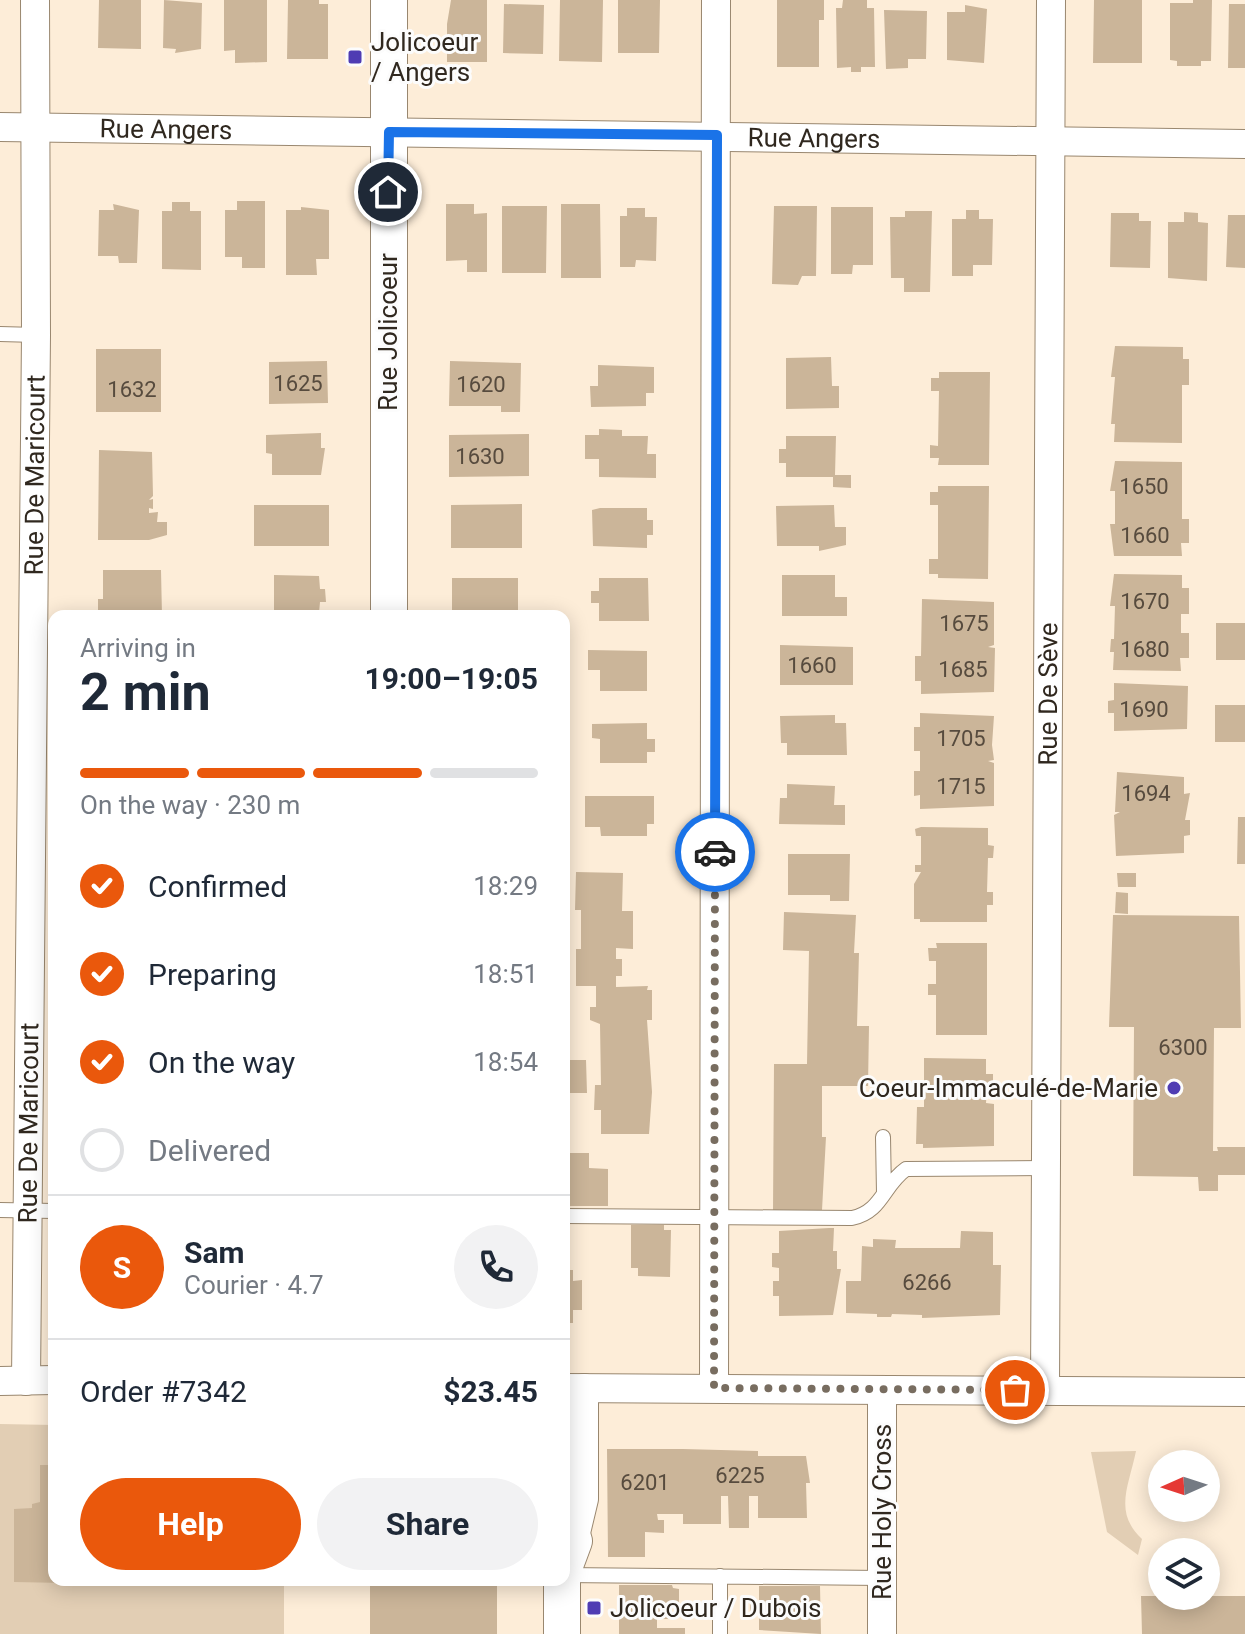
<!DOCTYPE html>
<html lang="en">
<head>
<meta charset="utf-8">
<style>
	body { margin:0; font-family:Roboto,sans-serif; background:#f2f2f3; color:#1f2937; height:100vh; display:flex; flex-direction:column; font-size:30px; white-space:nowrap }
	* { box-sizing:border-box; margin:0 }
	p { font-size:26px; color:#747a83 }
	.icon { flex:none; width:44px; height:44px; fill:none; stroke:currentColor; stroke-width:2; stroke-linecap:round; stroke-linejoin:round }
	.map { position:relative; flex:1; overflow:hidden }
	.drawer { position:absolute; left:48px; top:610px; width:522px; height:976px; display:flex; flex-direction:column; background:#fff; border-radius:16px; box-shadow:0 4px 20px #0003 }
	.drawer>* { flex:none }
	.needle { width:52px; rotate:267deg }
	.tools { position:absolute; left:1148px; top:1450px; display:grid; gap:16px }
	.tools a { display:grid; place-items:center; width:72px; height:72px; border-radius:50%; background:#fff; box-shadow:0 4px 20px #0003; font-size:40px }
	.pin { position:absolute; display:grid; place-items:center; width:68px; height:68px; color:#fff; margin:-34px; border:4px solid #fff; border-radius:50%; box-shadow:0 2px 8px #0007 }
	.courier { position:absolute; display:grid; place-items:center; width:80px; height:80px; margin:-40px; border:6px solid #1a73e8; border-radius:50%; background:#fff; color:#222; box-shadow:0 2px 10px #0007 }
	.headline em { font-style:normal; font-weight:700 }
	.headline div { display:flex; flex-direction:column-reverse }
	.headline { display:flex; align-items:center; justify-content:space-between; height:136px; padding:0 32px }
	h1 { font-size:52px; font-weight:700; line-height:60px }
	.bar { display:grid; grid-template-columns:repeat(4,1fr); gap:12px 8px; align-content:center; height:96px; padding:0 32px }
	.bar i { height:10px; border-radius:6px; background:#e0e1e3 }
	.bar .selected { background:#ea580c }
	.bar p { grid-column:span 4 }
	.line { display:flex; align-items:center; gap:20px; padding:0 32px; border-top:2px solid #e0e1e3 }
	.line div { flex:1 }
	.round { display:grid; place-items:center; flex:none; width:84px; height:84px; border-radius:42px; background:#f2f2f3 }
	ol { padding:0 32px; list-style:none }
	li { display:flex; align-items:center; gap:24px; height:88px }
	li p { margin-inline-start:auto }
	li .icon { padding:8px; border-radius:50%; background:#ea580c; color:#fff; stroke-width:4 }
	li:last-child { color:#747a83 }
	li i { width:44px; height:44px; border:4px solid #e0e1e3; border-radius:50% }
	.action { display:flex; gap:16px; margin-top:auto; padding:16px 32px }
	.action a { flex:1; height:92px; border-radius:48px; background:#ea580c; color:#fff; font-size:32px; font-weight:700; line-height:92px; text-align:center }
	.action a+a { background:#f2f2f3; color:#1f2937 }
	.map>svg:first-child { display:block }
	.green { fill:#e2ceb4 }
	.building { fill:#cbb599 }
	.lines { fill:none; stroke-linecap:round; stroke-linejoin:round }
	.service-casing { stroke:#99876f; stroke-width:16 }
	.minor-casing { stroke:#99876f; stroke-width:30 }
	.tertiary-casing { stroke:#99876f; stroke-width:38 }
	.service { stroke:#fff; stroke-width:14 }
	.minor { stroke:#fff; stroke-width:28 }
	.tertiary { stroke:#fff; stroke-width:36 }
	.done { stroke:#786d60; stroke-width:8; stroke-dasharray:0 14.4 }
	.route { stroke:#1a73e8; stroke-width:10 }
	.poi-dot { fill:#4f3cb3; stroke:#fcfcfc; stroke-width:3 }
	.labels { text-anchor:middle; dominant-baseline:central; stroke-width:6; stroke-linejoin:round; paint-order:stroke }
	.number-label { font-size:22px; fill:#574b3e }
	.poi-label { font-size:26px; fill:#30281f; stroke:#fcfcfc; text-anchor:start }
	.street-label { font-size:26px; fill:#30281f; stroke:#fcfcfc }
</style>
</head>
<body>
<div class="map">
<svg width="1245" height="1634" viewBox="0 0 1245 1634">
	<rect width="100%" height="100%" fill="#fdedd8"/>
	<path class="green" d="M0,1424L54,1425V1580H284V1634H0Z
		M1136,1451C1129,1486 1113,1512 1142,1539L1138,1555L1107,1532L1091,1452Z"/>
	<path class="building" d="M99,0H141V49L98,48Z
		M164,0L202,3L201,49L175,53L176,49L163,48Z
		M224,0H267V62L235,63V50L224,51Z
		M288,0H319V4H328V59H287Z
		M451,0H487V62H447V24Z
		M560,0H603L602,62L559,61Z
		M618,0H660L659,53H618Z
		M777,0H824V20H819V67H777Z
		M843,0H867V8H874L875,67H861V72H851V67L837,68L836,8H842Z
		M1094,0H1142V63H1093Z
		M1193,0H1212L1211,61H1201V66H1177V61L1170,60V3H1193Z
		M504,4L544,5L543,54L503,53Z
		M1229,4H1245V68H1228Z
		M965,5L987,9L984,63L947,60V12H965Z
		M884,10L927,11L926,59H908V68L886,69Z
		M237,201H265V268H242V257H225V210H237Z
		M172,202H190V211H201V270L162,269V211H172Z
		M113,204L139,210L137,263H119L118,256H98L99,210H114Z
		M446,204H474V214L487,213V272H467V260L446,261Z
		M561,204H600L601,278H561Z
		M502,206H547L546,273H502Z
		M774,206H817L816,276H802L798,285L772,284Z
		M301,207L329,210V259H316L317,275H286V210H301Z
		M831,207H873V265H853L852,274H831Z
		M627,208H645V217H657L656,261L636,260L635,267H620V216H627Z
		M966,210H979V219H993L992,265H973V276H952V219H966Z
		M905,211H932L930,292H904V278H891L890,217H905Z
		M1184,212L1198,213V222L1208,223L1207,281L1168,278V222H1184Z
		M1111,213H1139V221H1151L1150,268L1110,267Z
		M1228,215H1245V268L1226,267Z
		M1115,346L1183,347V359H1189V385H1182V443L1114,442L1115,424H1111L1115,377H1111Z
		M96,349H161V412H96Z
		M831,357L832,386H839V408L786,409V358Z
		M327,361L328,403L269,404V362Z
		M450,361L521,363L520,412H501V406H449Z
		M598,365L654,367V393H646V406L591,407L590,386H598Z
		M939,372H990L989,465H938L939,458H930V445L938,446L939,391H931V378H939Z
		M599,429L622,430V436H648L647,454H656V478L599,477V459H585V435H599Z
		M321,433V448H325L321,475H272V454L266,453V435Z
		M529,434V476L449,477V435Z
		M786,436H836L835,475H851V488L833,487V477H786V463H779V449H786Z
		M99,450L152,452L153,496L149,500L153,499V509L149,508V513L158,512L157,522H167V535L149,540H98Z
		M1115,461L1182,462V519H1189V543H1181L1182,556H1114L1110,524H1115V491H1110Z
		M938,486H989L988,579L938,578V574H929V559H938V505H930V492H938Z
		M522,504V548H451V505Z
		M254,505H329V546H254Z
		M834,505L835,527H846V545L819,551V546H777L776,506Z
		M600,508H647V520H653V535H647V548L593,546L592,510Z
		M103,570H161L162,616H98V599H103Z
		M1114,574L1182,575V588H1189V614H1181V633H1189V658H1180L1181,671L1113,670L1114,652H1110L1111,639H1114L1115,606H1110Z
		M274,575L319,576L320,589H325L326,602H320L319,613H274Z
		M782,575H835V597H847V616H782Z
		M452,578H518V616H452Z
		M599,578H648L649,621H599V603H591V591H599Z
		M922,599L994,602V645L988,647L995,648L994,692L921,694V681H915V656H921Z
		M1216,623H1245V660H1216Z
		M780,645L853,647V685H780Z
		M588,650L647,651V691H600V670H588Z
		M1114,683L1188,686L1187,729L1114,731V713H1108V701L1114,700Z
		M1215,705H1245V742H1215Z
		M920,713L994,716L992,745L994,760L988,761L994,763V806L920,809V795L914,796V771H920V751H914V727H920Z
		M835,715V723H846L847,755H787V743H781L780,716Z
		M647,723V739H655V752H647V763H600V739L592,738V724Z
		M1117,772L1184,777V794L1190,793L1185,820H1190V835L1184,836V853L1116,856L1114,815L1120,812H1115Z
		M787,784L835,786L834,805H845V825L779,824L780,798H787Z
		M585,796H654V824H647V836H601L600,827H585Z
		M1238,817H1245V864H1237Z
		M921,827L988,828V845L994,846L993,858H988L987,892H993V905H987V922H920V919H914V884L921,872H915V865H921V836H916L915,829Z
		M788,854H850L849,901H830V895H788Z
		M576,872L623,873L622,911H633V949L616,948V959H622V976H616V987L648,986L647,990H652V1020H647L652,1092L649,1134H601V1110H594L595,1085H601L600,1024L590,1020V1007H596V986H576V949H581V910H575Z
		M1117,873H1136V887H1118Z
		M1116,892L1128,893V914L1115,913Z
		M784,912L856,915L854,953H859L857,1026H869L868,1086H822V1137H826L822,1210H773L774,1064H807L809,951L783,950Z
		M1113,915L1239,916L1241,1028H1214L1213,1151H1218L1217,1147H1245V1175H1218V1191H1199L1198,1177L1133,1176L1134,1027H1109Z
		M936,943H987V1035H936V995H928V984H936V961H929L928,948H937Z
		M924,1058L986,1059V1074H993V1087H987L986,1103L994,1104V1146L923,1148V1144H916L917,1107H924Z
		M564,1060H586L587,1093H564Z
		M564,1153H589V1168L608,1169V1206H566Z
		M631,1225H664V1230H671L670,1277L638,1276V1268H631Z
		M829,1228H834L833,1251H837V1269H841L833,1315L779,1316V1296H773V1281H779V1268L772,1267V1253H779V1231Z
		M961,1231L993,1232V1265H1001L1000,1315L922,1318V1315L892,1314L891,1317H877V1314L846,1313V1281H861L862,1246L873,1247V1239L896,1240L895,1248H960Z
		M564,1270H573V1281L582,1280V1310H573V1323H564Z
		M607,1449H683L758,1451V1456H806L810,1483H806L807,1518H758V1496H749V1528H729L728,1496H721V1524H683V1514H657L658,1520H664V1533L645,1532V1557H608Z
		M40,1465H54V1580H164V1585L14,1582V1509L32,1508V1504L40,1502Z
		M370,1580H478V1583L497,1584V1634H370Z
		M619,1585H672L673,1588L679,1589V1603H673L668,1619H657V1628H685V1634H619Z
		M759,1586H820L821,1634L759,1630V1613H750V1603H759Z
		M1141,1596H1245V1634H1142Z"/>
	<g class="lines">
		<defs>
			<path id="service" d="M0,334L36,335
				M883,1137L884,1193
				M0,1210L54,1211
				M564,1216L852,1218C882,1212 883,1185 906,1169L1045,1168
				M564,1575L882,1578
				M720,1634V1576"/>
			<g id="minor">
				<path id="s1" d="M0,127L1245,144"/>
				<path d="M0,1381L54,1380"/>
				<path id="s2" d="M26,1381L36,335L35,0"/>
				<path d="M564,1388L1245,1392"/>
				<path d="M714,1388L716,0"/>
				<path d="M882,1390V1634"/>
				<path id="s3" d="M1045,1390L1051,0"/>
				<path d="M574,1541L584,1499V1388"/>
			</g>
			<path id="tertiary" d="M389,616V0
				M564,1514L574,1541L564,1568
				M562,1580V1634"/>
		</defs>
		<use href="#service" class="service-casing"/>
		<use href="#minor" class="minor-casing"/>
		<use href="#tertiary" class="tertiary-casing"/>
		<use href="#service" class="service"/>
		<use href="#minor" class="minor"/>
		<use href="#tertiary" class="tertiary"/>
	</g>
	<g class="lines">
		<path class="done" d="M715,852L714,1388L1015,1390"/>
		<path class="route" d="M388,192L389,132L717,135L715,852"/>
	</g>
	<g class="poi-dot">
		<rect x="347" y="49" width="16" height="16" rx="4"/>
		<circle cx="1174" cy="1088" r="8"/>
		<rect x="586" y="1600" width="16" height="16" rx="4"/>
	</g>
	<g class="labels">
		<g class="number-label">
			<text x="298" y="383">1625</text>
			<text x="481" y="384">1620</text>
			<text x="132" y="389">1632</text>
			<text x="480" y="456">1630</text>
			<text x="1144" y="486">1650</text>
			<text x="1145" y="535">1660</text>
			<text x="1145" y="601">1670</text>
			<text x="964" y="623">1675</text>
			<text x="1145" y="649">1680</text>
			<text x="812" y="665">1660</text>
			<text x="963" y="669">1685</text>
			<text x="1144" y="709">1690</text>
			<text x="961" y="738">1705</text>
			<text x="961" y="786">1715</text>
			<text x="1146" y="793">1694</text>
			<text x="1183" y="1047">6300</text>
			<text x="927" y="1282">6266</text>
			<text x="740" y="1475">6225</text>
			<text x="645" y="1482">6201</text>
		</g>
		<g class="poi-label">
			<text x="371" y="42">Jolicoeur<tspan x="371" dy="30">/ Angers</tspan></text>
			<text x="1158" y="1088" text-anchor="end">Coeur-Immaculé-de-Marie</text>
			<text x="610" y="1608">Jolicoeur / Dubois</text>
		</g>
		<g class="street-label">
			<text stroke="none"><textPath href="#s1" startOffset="166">Rue Angers</textPath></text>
			<text stroke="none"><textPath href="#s1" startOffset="814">Rue Angers</textPath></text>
			<text transform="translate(388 332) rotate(-90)">Rue Jolicoeur</text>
			<text stroke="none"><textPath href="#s2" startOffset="906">Rue De Maricourt</textPath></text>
			<text stroke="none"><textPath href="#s3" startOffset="696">Rue De Sève</textPath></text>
			<text stroke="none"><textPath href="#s2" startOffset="258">Rue De Maricourt</textPath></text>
			<text transform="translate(882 1512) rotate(-90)">Rue Holy Cross</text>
		</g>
	</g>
</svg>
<div class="tools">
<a><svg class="needle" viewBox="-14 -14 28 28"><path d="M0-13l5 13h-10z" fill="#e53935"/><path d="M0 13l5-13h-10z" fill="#747a83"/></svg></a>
<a><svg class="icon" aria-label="layers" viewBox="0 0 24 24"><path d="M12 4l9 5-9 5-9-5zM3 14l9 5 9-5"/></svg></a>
</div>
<div class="pin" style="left:1015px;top:1390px;background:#ea580c"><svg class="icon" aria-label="bag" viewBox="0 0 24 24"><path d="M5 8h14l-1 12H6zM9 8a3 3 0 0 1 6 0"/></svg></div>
<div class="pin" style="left:388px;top:192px;background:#1f2937"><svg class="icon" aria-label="home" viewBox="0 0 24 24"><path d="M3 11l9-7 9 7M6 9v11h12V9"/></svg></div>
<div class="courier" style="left:715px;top:852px"><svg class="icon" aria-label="car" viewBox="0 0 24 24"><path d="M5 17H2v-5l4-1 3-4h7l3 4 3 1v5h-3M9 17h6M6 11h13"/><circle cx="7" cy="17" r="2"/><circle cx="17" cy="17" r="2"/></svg></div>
<section class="drawer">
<div class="headline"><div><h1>2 min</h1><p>Arriving in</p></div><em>19:00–19:05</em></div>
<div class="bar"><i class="selected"></i><i class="selected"></i><i class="selected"></i><i></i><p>On the way · 230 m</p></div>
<ol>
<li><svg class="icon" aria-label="check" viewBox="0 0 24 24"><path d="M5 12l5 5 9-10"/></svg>Confirmed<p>18:29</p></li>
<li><svg class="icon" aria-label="check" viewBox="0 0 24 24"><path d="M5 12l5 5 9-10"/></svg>Preparing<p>18:51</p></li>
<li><svg class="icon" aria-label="check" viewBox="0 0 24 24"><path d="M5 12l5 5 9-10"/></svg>On the way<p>18:54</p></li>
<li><i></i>Delivered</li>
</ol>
<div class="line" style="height:144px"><b class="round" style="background:#ea580c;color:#fff">S</b><div><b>Sam</b><p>Courier · 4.7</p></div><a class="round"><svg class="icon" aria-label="phone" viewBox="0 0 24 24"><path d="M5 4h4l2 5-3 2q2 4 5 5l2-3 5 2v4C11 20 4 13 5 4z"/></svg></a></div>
<div class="line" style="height:104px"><div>Order #7342</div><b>$23.45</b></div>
<div class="action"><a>Help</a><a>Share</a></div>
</section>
</div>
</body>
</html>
